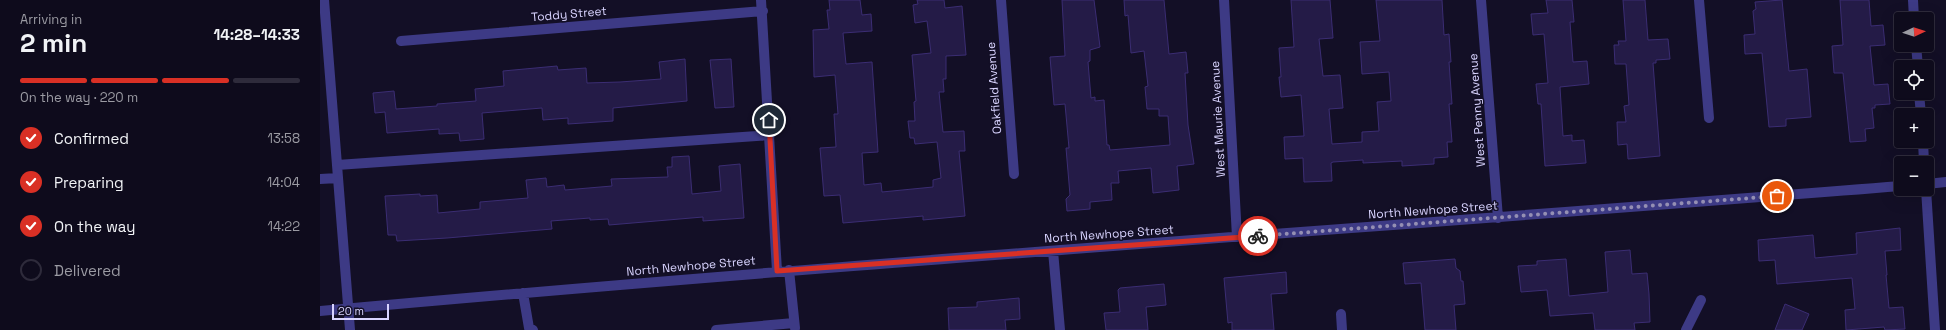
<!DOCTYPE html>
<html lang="en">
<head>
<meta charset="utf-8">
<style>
	body { margin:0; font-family:"Space Grotesk",sans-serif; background:#1c1929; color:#f1f3f6; height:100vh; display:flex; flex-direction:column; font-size:15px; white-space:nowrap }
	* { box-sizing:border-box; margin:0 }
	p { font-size:13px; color:#9b9ba3 }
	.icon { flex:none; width:22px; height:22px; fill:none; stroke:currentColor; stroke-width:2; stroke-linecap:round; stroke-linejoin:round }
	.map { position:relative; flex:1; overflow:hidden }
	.sheet { display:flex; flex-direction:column; background:#0e0b1c; width:320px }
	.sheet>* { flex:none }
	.needle { width:26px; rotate:86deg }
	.fabs { position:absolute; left:1574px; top:12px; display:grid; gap:8px }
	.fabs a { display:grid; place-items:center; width:40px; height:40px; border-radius:4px; background:#0e0b1c; box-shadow:0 4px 16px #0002,0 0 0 1px #2e2b3b; font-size:20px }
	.scale { position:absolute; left:12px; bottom:10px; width:57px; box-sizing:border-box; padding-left:4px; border:2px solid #d9d4ff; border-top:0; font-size:11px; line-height:14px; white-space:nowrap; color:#d9d4ff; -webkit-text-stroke:3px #130f26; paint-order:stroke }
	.pin { position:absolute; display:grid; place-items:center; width:34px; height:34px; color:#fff; margin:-17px; border:2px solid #fff; border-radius:50%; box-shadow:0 1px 4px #0007 }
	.courier { position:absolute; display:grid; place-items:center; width:40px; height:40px; margin:-20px; border:3px solid #d93025; border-radius:50%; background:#fff; color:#222; box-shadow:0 1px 5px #0007 }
	.headline em { font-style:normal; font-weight:800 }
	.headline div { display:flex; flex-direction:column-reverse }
	.headline { display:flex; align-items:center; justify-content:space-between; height:68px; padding:0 20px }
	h1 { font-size:26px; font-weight:800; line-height:30px }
	.bar { display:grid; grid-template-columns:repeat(4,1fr); gap:6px 4px; align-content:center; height:48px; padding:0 20px }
	.bar i { height:5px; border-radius:3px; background:#2e2b3b }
	.bar .current { background:#d93025 }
	.bar p { grid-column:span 4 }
	ol { padding:0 20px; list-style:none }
	li { display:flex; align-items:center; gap:12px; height:44px }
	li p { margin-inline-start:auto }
	li .icon { padding:4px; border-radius:50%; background:#d93025; color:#fff; stroke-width:4 }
	li:last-child { color:#9b9ba3 }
	li i { width:22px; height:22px; border:2px solid #2e2b3b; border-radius:50% }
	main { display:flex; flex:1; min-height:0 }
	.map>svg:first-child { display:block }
	.building { fill:#241b47; stroke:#3b2d73 }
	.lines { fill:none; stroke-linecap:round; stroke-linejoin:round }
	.minor { stroke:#3d3a85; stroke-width:10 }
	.done { stroke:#948fb3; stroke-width:4; stroke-dasharray:0 7.2 }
	.route { stroke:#d93025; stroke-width:5 }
	.labels { text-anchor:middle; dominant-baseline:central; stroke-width:3; stroke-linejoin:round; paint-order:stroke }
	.street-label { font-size:12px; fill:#d9d4ff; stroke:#130f26 }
</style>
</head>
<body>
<main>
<section class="sheet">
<div class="headline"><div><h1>2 min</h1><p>Arriving in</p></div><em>14:28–14:33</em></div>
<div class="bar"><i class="current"></i><i class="current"></i><i class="current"></i><i></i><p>On the way · 220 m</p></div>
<ol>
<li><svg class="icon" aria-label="check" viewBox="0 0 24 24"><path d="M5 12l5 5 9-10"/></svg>Confirmed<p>13:58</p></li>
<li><svg class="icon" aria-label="check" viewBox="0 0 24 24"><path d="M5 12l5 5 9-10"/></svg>Preparing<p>14:04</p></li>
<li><svg class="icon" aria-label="check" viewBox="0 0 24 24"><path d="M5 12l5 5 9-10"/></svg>On the way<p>14:22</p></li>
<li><i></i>Delivered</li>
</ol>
</section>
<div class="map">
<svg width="1626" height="330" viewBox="0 0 1626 330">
	<rect width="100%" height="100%" fill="#130f26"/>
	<path class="building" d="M509,0H540L542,15L551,14L552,31L523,33L526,64L552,62L558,152L542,153L544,185L561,183L562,192L613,187V180L621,178L617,142L595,144L594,138H590L588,121H595L594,102L596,101L592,55L611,53L607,21L595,23L593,5L598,4L597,0H624L625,8L642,6L646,55L626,56V79H623L624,92H619L623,132L644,131L645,151H639L645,216L603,220V216L592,217L523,223L520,195L504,196L500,148L516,147L514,114H518L515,75L494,77L493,30L509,29L507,10H510Z
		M742,0H774L780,47L770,50V61L768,62L771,98L775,97V101L784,100L787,145H789L790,150L850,145L848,116H839V109H827L825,87L828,86L824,51L811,53L808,15L805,16L804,0H844L849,54L866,52L868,73H865L868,125L874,164L857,166L859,190L833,193L831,168L798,171L799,183H791L792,200L770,202V209L747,211L746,199L750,195L746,148H749L745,104L734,105L730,57L745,56Z
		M971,0H1010L1013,38L999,39L1003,76L1020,75L1023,108L1009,109L1012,144L1042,142V132L1059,131L1057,102L1071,101L1069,72L1042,74L1040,42L1060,41L1056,0H1122L1124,35L1129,34L1131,62H1129L1132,104H1129L1132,142H1127L1128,157L1114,158V164L1082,166V161L1043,163V160L1013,162L1011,163L1012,181L984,182L983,158L965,159L964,137L984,136L981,95L961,97L959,77H961L959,48L974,47Z
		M1226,0H1252L1254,22H1250L1253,62L1267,61L1269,84L1240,87L1243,136L1252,135V141L1264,140L1266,163L1225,166L1221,104H1218L1216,84L1228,83L1224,34L1213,35L1211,14L1228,13Z
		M1303,0H1325L1328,40L1348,39L1350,59L1336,60V63H1333L1340,156L1308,159L1307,144L1298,145L1297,122H1306L1304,106L1309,105L1306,64H1295L1294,45H1299L1298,41H1306Z
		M1462,0L1469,71L1487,69L1491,117L1466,119V126L1449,127L1442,53L1425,54L1424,35L1435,34L1433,11L1436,9L1435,2Z
		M1520,0H1549L1551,26L1563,25L1565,45L1550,46L1554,85L1568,84L1570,104L1555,105V108H1552L1554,128L1545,129L1546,141L1530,142L1523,73H1514L1512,46L1523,45Z
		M365,59L367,101L293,108V121L248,124V118L223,120L222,108L162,113L164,139L140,141L139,133L119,134V129L67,133L65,112L55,113L53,93L74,91L76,109L117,106V104L156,101L155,89L184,86L183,71L237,66L238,70L266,68L267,83L300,82L341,79L339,62Z
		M411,59L414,107L395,108L390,60Z
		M369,156L372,194L401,191L399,166L420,164L424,218L383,221V217L289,225L288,219L270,220V218L231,221L232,229L127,238L77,241L76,235H68L65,196L100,194V196L117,195L118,213L160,209V202L208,198L206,180L226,178L227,187L244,185L245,190L292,186L291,179L348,177L347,167H352V157Z
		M1580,228L1581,250L1565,251L1567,275H1566L1569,308L1583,307L1585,329L1565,330L1564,327L1526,330L1525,310L1535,309L1532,278L1457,284L1455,260L1439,261L1438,240L1493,235L1495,258L1537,254L1536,233Z
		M1310,250L1312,274L1327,273L1329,294L1330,322L1314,323L1315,330H1275L1273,313L1230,316L1227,290L1201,292L1198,266L1217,265V261L1246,259L1249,296L1288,292L1285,252Z
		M1135,259L1136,268L1140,271L1141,281H1143L1145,304L1134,305L1136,330H1105L1101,283L1085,284L1083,263Z
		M966,272L967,293L951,294L954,330H912V322L908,323L904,278Z
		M844,284L846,305L826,307L828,330H786L784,313L800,312L798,290L800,288Z
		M699,298L700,319L685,320L686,330H629L628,308L657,307V302Z
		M1465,304L1489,314L1482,330H1455Z"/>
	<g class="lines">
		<path class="minor" d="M4,0L30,330
			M441,0L457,271
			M681,0L694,174
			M904,0L917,237
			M1161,0L1178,218
			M1379,0L1389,118
			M1593,0L1594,19
			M81,41L443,11
			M1596,45L1598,67
			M1599,93L1601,115
			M1603,141L1604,163
			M17,165L450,135
			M0,179L18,178
			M1607,184L1626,182
			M1606,189L1615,330
			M733,251L740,330
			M469,270L475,328
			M203,293L209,328L213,330
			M0,311C527,263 1054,228 1581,186
			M1021,314L1022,330
			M396,330L474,323
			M1366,330L1381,300"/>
	</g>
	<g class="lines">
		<path class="done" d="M938,236L1457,196"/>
		<path class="route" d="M449,120L457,271L938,236"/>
	</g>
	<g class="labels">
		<g class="street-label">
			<text transform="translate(249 14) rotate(-5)">Toddy Street</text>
			<text transform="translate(674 88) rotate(-94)">Oakfield Avenue</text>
			<text transform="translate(1157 110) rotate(-94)">West Penny Avenue</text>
			<text transform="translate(898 119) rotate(-93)">West Maurie Avenue</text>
			<text transform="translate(1113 210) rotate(-4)">North Newhope Street</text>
			<text transform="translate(789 234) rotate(-4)">North Newhope Street</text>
			<text transform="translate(371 266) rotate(-5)">North Newhope Street</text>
		</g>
	</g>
</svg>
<div class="fabs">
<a><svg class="needle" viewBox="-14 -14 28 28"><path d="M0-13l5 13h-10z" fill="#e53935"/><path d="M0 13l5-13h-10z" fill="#9b9ba3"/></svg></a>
<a><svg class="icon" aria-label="locate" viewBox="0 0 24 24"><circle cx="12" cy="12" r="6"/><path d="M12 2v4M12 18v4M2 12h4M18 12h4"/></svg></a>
<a>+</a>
<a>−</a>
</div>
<div class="scale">20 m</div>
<div class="pin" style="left:1457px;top:196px;background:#ea580c"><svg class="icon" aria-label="bag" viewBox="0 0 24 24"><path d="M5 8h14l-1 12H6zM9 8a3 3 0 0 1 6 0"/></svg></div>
<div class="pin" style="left:449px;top:120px;background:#1f2937"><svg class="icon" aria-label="home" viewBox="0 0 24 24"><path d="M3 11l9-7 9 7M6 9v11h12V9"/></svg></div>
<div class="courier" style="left:938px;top:236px"><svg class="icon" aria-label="bike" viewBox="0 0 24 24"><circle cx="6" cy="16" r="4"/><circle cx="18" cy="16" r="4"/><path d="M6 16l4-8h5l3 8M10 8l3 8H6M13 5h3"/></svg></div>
</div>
</main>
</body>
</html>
